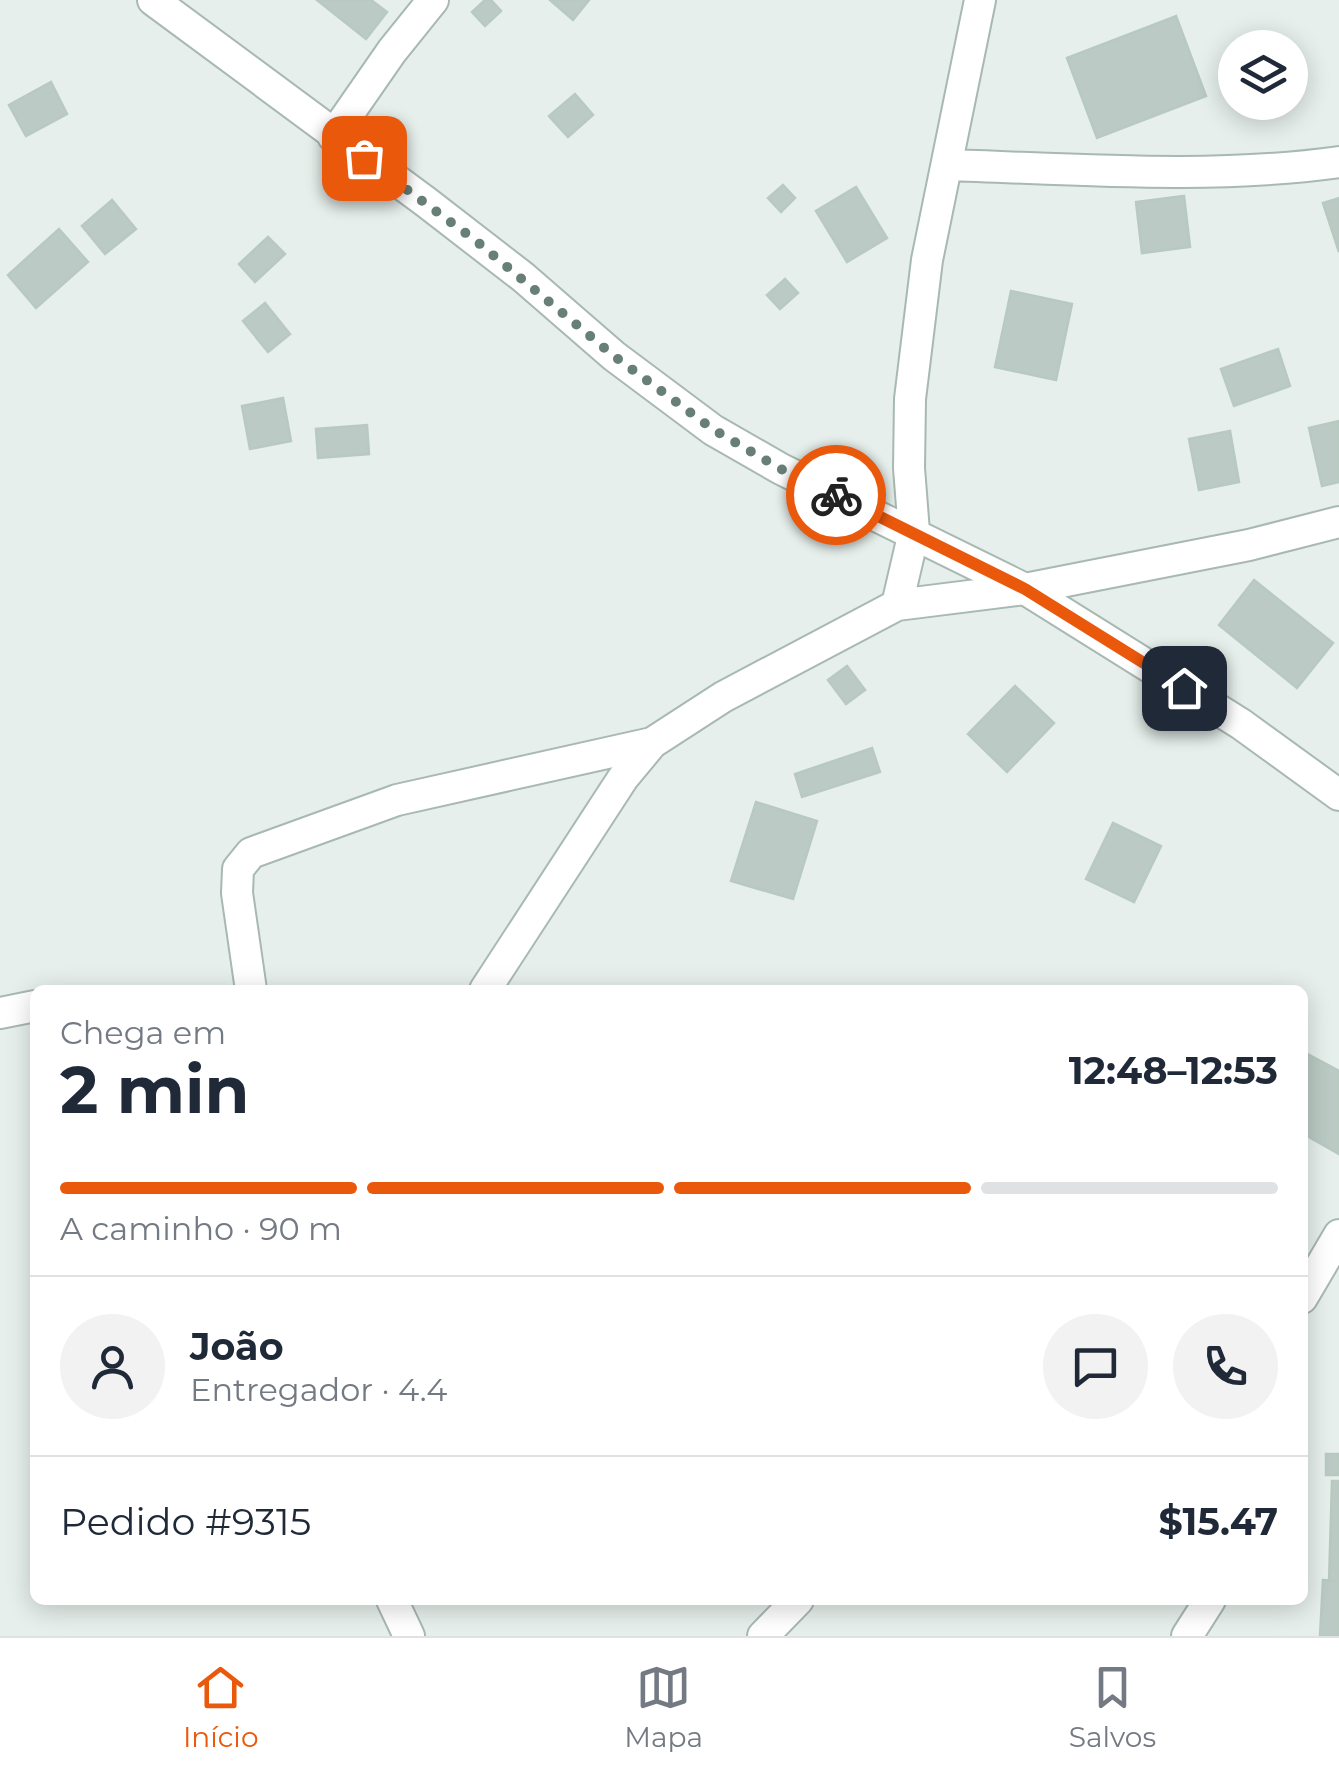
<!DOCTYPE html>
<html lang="pt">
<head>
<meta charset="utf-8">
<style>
	body { margin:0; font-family:Montserrat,sans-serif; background:#f2f2f3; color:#1f2937; height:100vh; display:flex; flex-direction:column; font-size:38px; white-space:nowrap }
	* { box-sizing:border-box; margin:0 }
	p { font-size:32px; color:#747a83 }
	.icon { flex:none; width:55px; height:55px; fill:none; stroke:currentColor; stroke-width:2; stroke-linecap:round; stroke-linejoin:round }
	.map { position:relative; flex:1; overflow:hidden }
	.panel { position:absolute; left:30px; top:985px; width:1278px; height:620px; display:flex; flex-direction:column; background:#fff; border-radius:15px; box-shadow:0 5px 25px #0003 }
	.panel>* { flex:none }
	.fabs { position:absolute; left:1218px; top:30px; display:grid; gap:20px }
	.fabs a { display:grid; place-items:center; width:90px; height:90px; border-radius:50%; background:#fff; box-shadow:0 5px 25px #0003; font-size:50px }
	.pin { position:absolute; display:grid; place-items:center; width:85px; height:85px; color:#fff; margin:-42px; border-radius:20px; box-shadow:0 5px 15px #0006 }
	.courier { position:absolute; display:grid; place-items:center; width:100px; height:100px; margin:-50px; border:8px solid #ea580c; border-radius:50%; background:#fff; color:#222; box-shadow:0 2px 12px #0007 }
	.headline em { font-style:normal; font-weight:700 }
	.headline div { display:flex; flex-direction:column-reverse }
	.headline { display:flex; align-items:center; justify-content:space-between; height:170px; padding:0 30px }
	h1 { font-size:65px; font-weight:700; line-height:75px }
	.bar { display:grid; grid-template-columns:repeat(4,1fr); gap:15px 10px; align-content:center; height:120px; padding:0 30px }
	.bar i { height:12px; border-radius:8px; background:#e0e1e3 }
	.bar .selected { background:#ea580c }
	.bar p { grid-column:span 4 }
	.line { display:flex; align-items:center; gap:25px; padding:0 30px; border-top:2px solid #e0e1e3 }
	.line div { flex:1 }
	.round { display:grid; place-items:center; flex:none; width:105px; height:105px; border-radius:52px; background:#f2f2f3 }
	.dock { display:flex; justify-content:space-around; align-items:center; height:140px; border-top:2px solid #e0e1e3; background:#fff; font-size:28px; color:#747a83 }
	.dock a { display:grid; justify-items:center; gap:5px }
	.dock .selected { color:#ea580c }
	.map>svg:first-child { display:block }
	.building { fill:#bbcac4; stroke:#b8c9c2; stroke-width:2.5 }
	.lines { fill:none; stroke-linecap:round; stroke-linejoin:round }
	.minor-casing { stroke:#a8b8b2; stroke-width:34 }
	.minor { stroke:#fff; stroke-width:30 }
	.done { stroke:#687f78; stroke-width:10; stroke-dasharray:0 18 }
	.route { stroke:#ea580c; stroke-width:12 }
</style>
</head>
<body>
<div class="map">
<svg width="1339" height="1636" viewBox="0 0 1339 1636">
	<rect width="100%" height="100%" fill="#e6efeb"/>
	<path class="building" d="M317,0H371L387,12L366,39Z
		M485,0H491L501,11L485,26L472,12Z
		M550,0H589L573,20Z
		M1176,16L1206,96L1097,138L1067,58Z
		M51,82L67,114L26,136L9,105Z
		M575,94L593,115L568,137L549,116Z
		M783,185L795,198L781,212L768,198Z
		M856,187L887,238L847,262L816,211Z
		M1184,196L1190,247L1142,253L1136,202Z
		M1339,198V252L1323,203Z
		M112,200L136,229L105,254L82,226Z
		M59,229L88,262L36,308L8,275Z
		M268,237L285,254L255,282L239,264Z
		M785,279L798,293L780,309L767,295Z
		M1011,291L1072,304L1056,380L995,367Z
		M265,303L290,334L268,352L243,321Z
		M1278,349L1290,386L1234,406L1221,369Z
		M283,398L291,441L250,449L242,406Z
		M1339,421V482L1322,486L1309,428Z
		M367,425L369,454L318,458L316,429Z
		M1230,431L1239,482L1199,490L1189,439Z
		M1254,580L1333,643L1297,688L1219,625Z
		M847,666L865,690L846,704L828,680Z
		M1015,686L1054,723L1007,772L968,734Z
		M872,748L880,772L802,797L795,774Z
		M756,802L817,821L793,899L731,881Z
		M1113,823L1161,846L1134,902L1086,879Z
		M1302,1051L1339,1071V1154L1302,1133Z
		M1326,1454H1339V1475H1326Z
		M1332,1481H1339V1582H1329Z
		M1323,1580L1339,1581V1636H1320Z"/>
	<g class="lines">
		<defs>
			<path id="minor" d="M153,0L426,202L523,277L614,356L713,430L781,469L1025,589L1241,724L1339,795
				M333,136L392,51L433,0
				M947,165C1077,169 1209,180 1339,162
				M897,605L914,532L909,468L910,399L927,260L980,0
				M251,990L237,893L238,869L251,853L397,800L652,743
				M485,990L623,778L652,743L723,697L897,605L1025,589L1249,545L1339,522
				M0,1013L35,1006
				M1302,1298L1339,1235
				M392,1600L409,1636
				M763,1636L798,1600
				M1187,1636L1210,1600"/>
		</defs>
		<use href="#minor" class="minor-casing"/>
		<use href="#minor" class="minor"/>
	</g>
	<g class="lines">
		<path class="done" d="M364,158L475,240L614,356L714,430L781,469L836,495"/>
		<path class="route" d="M836,495L1025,589L1184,688"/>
	</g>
</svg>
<div class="fabs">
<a><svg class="icon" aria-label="layers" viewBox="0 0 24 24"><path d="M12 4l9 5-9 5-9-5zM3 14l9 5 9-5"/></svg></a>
</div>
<div class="pin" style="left:364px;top:158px;background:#ea580c"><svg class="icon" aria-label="bag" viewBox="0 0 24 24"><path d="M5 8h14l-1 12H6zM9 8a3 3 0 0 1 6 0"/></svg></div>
<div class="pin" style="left:1184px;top:688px;background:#1f2937"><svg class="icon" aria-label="home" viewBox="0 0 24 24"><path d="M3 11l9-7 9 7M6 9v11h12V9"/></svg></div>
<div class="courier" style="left:836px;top:495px"><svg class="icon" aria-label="bike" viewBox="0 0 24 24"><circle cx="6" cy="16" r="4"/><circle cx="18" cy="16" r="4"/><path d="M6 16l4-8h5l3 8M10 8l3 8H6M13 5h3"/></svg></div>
<section class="panel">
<div class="headline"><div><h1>2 min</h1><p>Chega em</p></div><em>12:48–12:53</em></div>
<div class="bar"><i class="selected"></i><i class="selected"></i><i class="selected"></i><i></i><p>A caminho · 90 m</p></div>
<div class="line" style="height:180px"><a class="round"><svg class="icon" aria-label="person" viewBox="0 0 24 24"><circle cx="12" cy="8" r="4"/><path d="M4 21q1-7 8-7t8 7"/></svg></a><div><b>João</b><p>Entregador · 4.4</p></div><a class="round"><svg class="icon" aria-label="chat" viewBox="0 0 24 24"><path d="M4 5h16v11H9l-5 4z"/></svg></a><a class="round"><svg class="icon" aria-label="phone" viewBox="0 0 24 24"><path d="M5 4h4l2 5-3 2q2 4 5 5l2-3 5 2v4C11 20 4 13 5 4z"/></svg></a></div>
<div class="line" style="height:130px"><div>Pedido #9315</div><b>$15.47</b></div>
</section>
</div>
<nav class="dock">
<a class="selected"><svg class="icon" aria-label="home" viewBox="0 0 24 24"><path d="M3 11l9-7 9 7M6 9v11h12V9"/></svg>Início</a>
<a><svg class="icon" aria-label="map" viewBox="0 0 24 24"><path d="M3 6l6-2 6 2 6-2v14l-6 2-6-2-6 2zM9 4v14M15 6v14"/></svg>Mapa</a>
<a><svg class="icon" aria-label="saved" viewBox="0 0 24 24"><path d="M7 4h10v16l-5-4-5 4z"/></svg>Salvos</a>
</nav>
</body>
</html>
